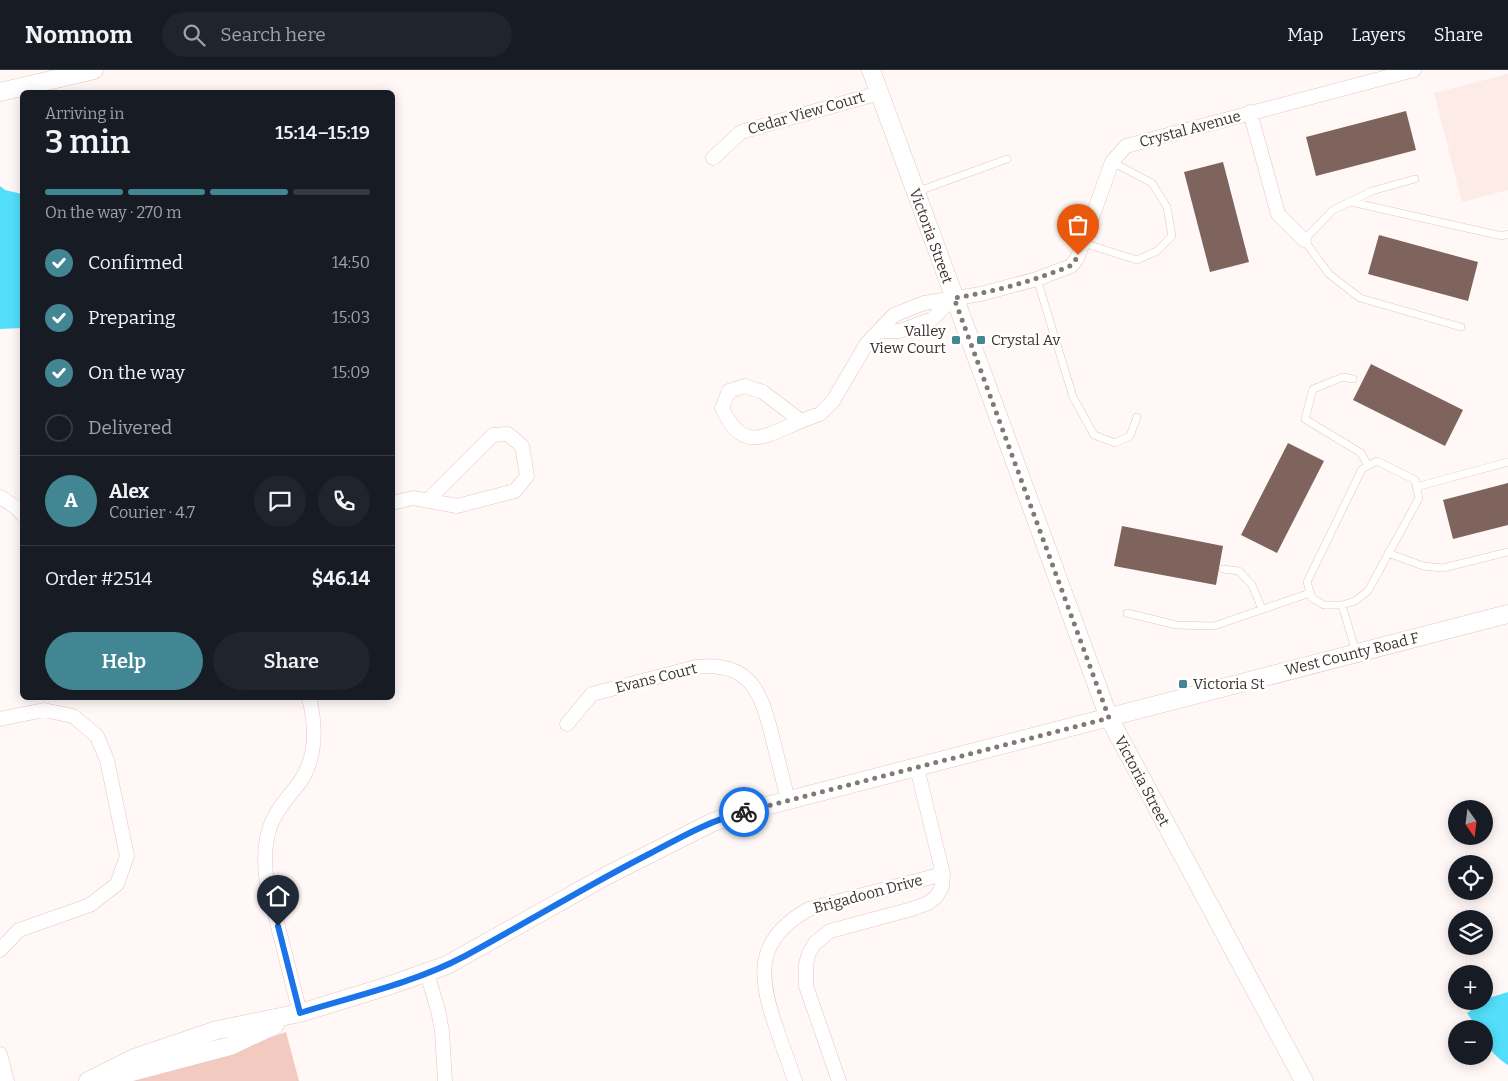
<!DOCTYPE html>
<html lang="en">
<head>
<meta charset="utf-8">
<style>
	body { margin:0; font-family:Bitter,serif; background:#20242c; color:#f1f3f6; height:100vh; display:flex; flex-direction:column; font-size:19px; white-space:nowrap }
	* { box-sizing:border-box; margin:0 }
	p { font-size:16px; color:#9ea1a6 }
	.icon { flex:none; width:28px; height:28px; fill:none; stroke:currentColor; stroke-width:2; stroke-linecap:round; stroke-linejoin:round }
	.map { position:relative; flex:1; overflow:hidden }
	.details { position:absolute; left:20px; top:20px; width:375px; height:610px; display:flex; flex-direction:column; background:#171b24; border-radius:8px; box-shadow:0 2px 12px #0003 }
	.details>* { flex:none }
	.needle { width:32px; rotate:166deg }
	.tools { position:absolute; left:1448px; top:730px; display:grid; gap:10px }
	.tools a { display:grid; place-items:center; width:45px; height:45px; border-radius:50%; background:#171b24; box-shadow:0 2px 12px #0003; font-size:25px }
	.pin { position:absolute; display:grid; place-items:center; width:42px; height:42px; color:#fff; margin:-51px -21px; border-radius:50% 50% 50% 0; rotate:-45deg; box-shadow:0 0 5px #0007 }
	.pin .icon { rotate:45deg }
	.courier { position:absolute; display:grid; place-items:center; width:50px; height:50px; margin:-25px; border:4px solid #1a73e8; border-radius:50%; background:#fff; color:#222; box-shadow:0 1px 6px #0007 }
	.summary em { font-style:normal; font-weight:600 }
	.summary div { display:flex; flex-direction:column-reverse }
	.summary { display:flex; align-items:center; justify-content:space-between; height:85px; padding:0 25px }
	h1 { font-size:32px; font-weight:600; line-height:38px }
	.bar { display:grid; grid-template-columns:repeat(4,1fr); gap:8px 5px; align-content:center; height:60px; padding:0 25px }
	.bar i { height:6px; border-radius:4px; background:#363941 }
	.bar .selected { background:#428694 }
	.bar p { grid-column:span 4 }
	.line { display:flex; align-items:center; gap:12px; padding:0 25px; border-top:1px solid #363941 }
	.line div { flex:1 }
	.round { display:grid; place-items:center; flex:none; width:52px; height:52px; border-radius:26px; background:#20242c }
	ol { padding:0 25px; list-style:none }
	li { display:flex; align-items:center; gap:15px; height:55px }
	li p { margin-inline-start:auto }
	li .icon { padding:5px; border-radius:50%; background:#428694; color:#fff; stroke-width:4 }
	li:last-child { color:#9ea1a6 }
	li i { width:28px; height:28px; border:2px solid #363941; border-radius:50% }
	.action { display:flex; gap:10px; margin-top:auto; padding:10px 25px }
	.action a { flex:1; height:58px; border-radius:30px; background:#428694; color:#fff; font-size:20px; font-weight:600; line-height:58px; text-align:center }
	.action a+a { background:#20242c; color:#f1f3f6 }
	header { display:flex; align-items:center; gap:30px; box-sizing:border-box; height:70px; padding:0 25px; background:#171b24; border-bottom:1px solid #363941 }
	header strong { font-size:24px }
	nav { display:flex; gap:28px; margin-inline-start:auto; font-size:18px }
	.search { width:350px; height:45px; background:#20242c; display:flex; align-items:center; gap:12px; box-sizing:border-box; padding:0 18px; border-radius:28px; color:#9ea1a6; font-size:19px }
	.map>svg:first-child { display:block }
	.built { fill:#fcebe7 }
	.green { fill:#f3cac0 }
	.water { fill:#53dffb }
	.building { fill:#7f645d }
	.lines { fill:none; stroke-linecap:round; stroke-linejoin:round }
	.service-casing { stroke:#e4c6be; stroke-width:8 }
	.minor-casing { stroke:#e4c6be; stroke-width:15 }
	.tertiary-casing { stroke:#e4c6be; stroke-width:19 }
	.service { stroke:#fff; stroke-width:7 }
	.minor { stroke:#fff; stroke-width:14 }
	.tertiary { stroke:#fff; stroke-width:18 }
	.done { stroke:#827876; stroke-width:5; stroke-dasharray:0 9 }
	.route { stroke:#1a73e8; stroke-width:6 }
	.poi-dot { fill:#428694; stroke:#fff; stroke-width:2 }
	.labels { text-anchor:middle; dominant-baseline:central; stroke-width:5; stroke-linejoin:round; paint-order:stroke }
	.street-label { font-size:15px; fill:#3f3330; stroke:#fff }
	.poi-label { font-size:15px; fill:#3f3330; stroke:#fff; text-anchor:start }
</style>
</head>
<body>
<header>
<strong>Nomnom</strong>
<div class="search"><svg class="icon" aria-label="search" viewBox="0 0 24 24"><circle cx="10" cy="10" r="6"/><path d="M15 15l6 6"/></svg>Search here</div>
<nav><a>Map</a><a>Layers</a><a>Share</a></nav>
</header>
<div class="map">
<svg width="1508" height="1011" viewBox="0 0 1508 1011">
	<rect width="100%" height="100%" fill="#fff8f7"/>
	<path class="built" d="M1508,4V120L1462,132L1434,23Z"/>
	<path class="green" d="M286,962L299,1011H133L180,998Z"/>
	<path class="water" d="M0,116L5,120L22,124V258L0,259Z
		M1508,922V995C1495,987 1484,975 1484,959H1478L1467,943L1489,928Z"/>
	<path class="building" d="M1406,41L1416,80L1316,106L1306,67Z
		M1223,92L1249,192L1210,202L1184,102Z
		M1379,165L1478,192L1468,231L1368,204Z
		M1371,294L1463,340L1445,376L1353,330Z
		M1288,373L1324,391L1277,483L1241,465Z
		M1508,413V455L1453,469L1443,430Z
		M1122,456L1223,476L1216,515L1114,496Z"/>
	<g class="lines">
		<defs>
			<path id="service" d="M1415,109L1372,121L1333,140L1304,170L1329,204L1360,228L1461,257
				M916,122L1007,89
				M1351,132L1502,166L1508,164
				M1083,173L1137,190L1157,181L1172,166L1167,137L1152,113L1112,92
				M1037,209L1073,327L1094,365L1115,373L1130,366L1137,347
				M1353,309L1343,307L1313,319L1305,349L1361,383L1368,396
				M1416,417L1508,392
				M1388,483L1423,496L1443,498L1508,482
				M1223,499L1239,501L1252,515L1262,539
				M1342,535L1355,531L1368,521L1419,428L1415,410L1377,391L1362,399L1307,512L1312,528L1324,535H1342L1356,582
				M1127,543L1176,555L1214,556L1310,523"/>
			<path id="minor" d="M1250,42L1278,144L1304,170
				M713,88L741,62L879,23
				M879,261H900L932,249L953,228
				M801,351C765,366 743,384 722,338L729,321L745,316L763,322L801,351L820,344L833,331L867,273L894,245L924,233L981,224L1037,209L1071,196L1077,189L1112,92L1126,76L1414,0
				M0,427L17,438L22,444
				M392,433L413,428L457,436L515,421L527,406L522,376L508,364L493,365L427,431
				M0,649L44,640L73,646L97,666L107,690L127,786L117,814L90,835L19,860L0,880
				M567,654L592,624L696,597C752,590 762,625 773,670C778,690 783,710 788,730
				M427,903L438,940L442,961L445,1011
				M300,943L267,813C264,794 264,775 270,757C276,740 289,726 300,712C317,687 316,655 309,628
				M0,984L7,1011
				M795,1011C789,993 782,975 776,957C758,905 755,869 809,839L943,804
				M839,1011L806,916V894L809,883L815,873L830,861L912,839L928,833L936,827L942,817L943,804L917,698"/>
			<path id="tertiary" d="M871,0L1109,648L1304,1011
				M0,22L94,0
				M113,1007L230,976L275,955
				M88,1011L134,988L217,960L300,943L391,915L447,895L604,807L711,753L735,744L1508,544"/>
		</defs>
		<use href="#service" class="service-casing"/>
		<use href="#minor" class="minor-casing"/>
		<use href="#tertiary" class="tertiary-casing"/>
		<use href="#service" class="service"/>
		<use href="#minor" class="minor"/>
		<use href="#tertiary" class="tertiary"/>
	</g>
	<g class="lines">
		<path class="done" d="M744,742L1109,648L954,228C994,222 1033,211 1070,196L1074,193L1078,185"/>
		<path class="route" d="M278,856L300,943C355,926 414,913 465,886C528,852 588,815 651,783C681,767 711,750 744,742"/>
	</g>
	<g class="poi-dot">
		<rect x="951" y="265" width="10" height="10" rx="2.5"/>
		<rect x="976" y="265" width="10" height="10" rx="2.5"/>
		<rect x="1178" y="609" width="10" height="10" rx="2.5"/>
	</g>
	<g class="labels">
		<g class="street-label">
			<text transform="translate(806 43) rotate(-16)">Cedar View Court</text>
			<text transform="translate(1190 59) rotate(-15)">Crystal Avenue</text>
			<text transform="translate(931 166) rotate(70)">Victoria Street</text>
			<text transform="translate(1352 584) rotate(-14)">West County Road F</text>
			<text transform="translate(656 608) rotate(-14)">Evans Court</text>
			<text transform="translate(1142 711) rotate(62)">Victoria Street</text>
			<text transform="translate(868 824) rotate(-15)">Brigadoon Drive</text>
		</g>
		<g class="poi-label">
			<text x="946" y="261" text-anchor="end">Valley<tspan x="946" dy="17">View Court</tspan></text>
			<text x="991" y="270">Crystal Av</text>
			<text x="1193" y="614">Victoria St</text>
		</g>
	</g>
</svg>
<div class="tools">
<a><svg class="needle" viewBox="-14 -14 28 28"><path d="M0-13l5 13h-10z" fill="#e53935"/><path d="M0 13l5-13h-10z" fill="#9ea1a6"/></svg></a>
<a><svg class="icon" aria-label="locate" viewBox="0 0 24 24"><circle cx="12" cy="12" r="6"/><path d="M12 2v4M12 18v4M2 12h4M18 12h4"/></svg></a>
<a><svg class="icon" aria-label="layers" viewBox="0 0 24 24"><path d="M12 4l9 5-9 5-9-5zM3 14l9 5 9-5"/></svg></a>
<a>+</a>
<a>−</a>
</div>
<div class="pin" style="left:1078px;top:185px;background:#ea580c"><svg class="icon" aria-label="bag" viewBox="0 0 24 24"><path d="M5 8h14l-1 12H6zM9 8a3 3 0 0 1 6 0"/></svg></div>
<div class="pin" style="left:278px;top:856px;background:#1f2937"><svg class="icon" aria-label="home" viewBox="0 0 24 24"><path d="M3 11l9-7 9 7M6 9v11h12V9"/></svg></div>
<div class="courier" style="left:744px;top:742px"><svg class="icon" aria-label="bike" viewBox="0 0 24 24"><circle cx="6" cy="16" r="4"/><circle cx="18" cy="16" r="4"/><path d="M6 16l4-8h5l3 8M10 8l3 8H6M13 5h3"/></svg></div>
<section class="details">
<div class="summary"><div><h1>3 min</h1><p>Arriving in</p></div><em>15:14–15:19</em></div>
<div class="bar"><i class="selected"></i><i class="selected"></i><i class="selected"></i><i></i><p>On the way · 270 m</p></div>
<ol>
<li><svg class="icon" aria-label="check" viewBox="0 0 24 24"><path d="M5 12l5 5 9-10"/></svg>Confirmed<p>14:50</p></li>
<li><svg class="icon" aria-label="check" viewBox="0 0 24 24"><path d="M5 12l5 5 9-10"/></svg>Preparing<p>15:03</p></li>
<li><svg class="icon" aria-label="check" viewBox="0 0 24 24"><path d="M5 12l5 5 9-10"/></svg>On the way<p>15:09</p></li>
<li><i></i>Delivered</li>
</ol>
<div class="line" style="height:90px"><b class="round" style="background:#428694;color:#fff">A</b><div><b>Alex</b><p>Courier · 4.7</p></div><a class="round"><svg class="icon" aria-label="chat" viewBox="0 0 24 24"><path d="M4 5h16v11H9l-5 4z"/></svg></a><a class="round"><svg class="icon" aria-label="phone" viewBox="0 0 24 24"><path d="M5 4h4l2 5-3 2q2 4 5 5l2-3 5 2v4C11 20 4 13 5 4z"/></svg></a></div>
<div class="line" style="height:65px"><div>Order #2514</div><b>$46.14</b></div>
<div class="action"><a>Help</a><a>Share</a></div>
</section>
</div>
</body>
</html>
